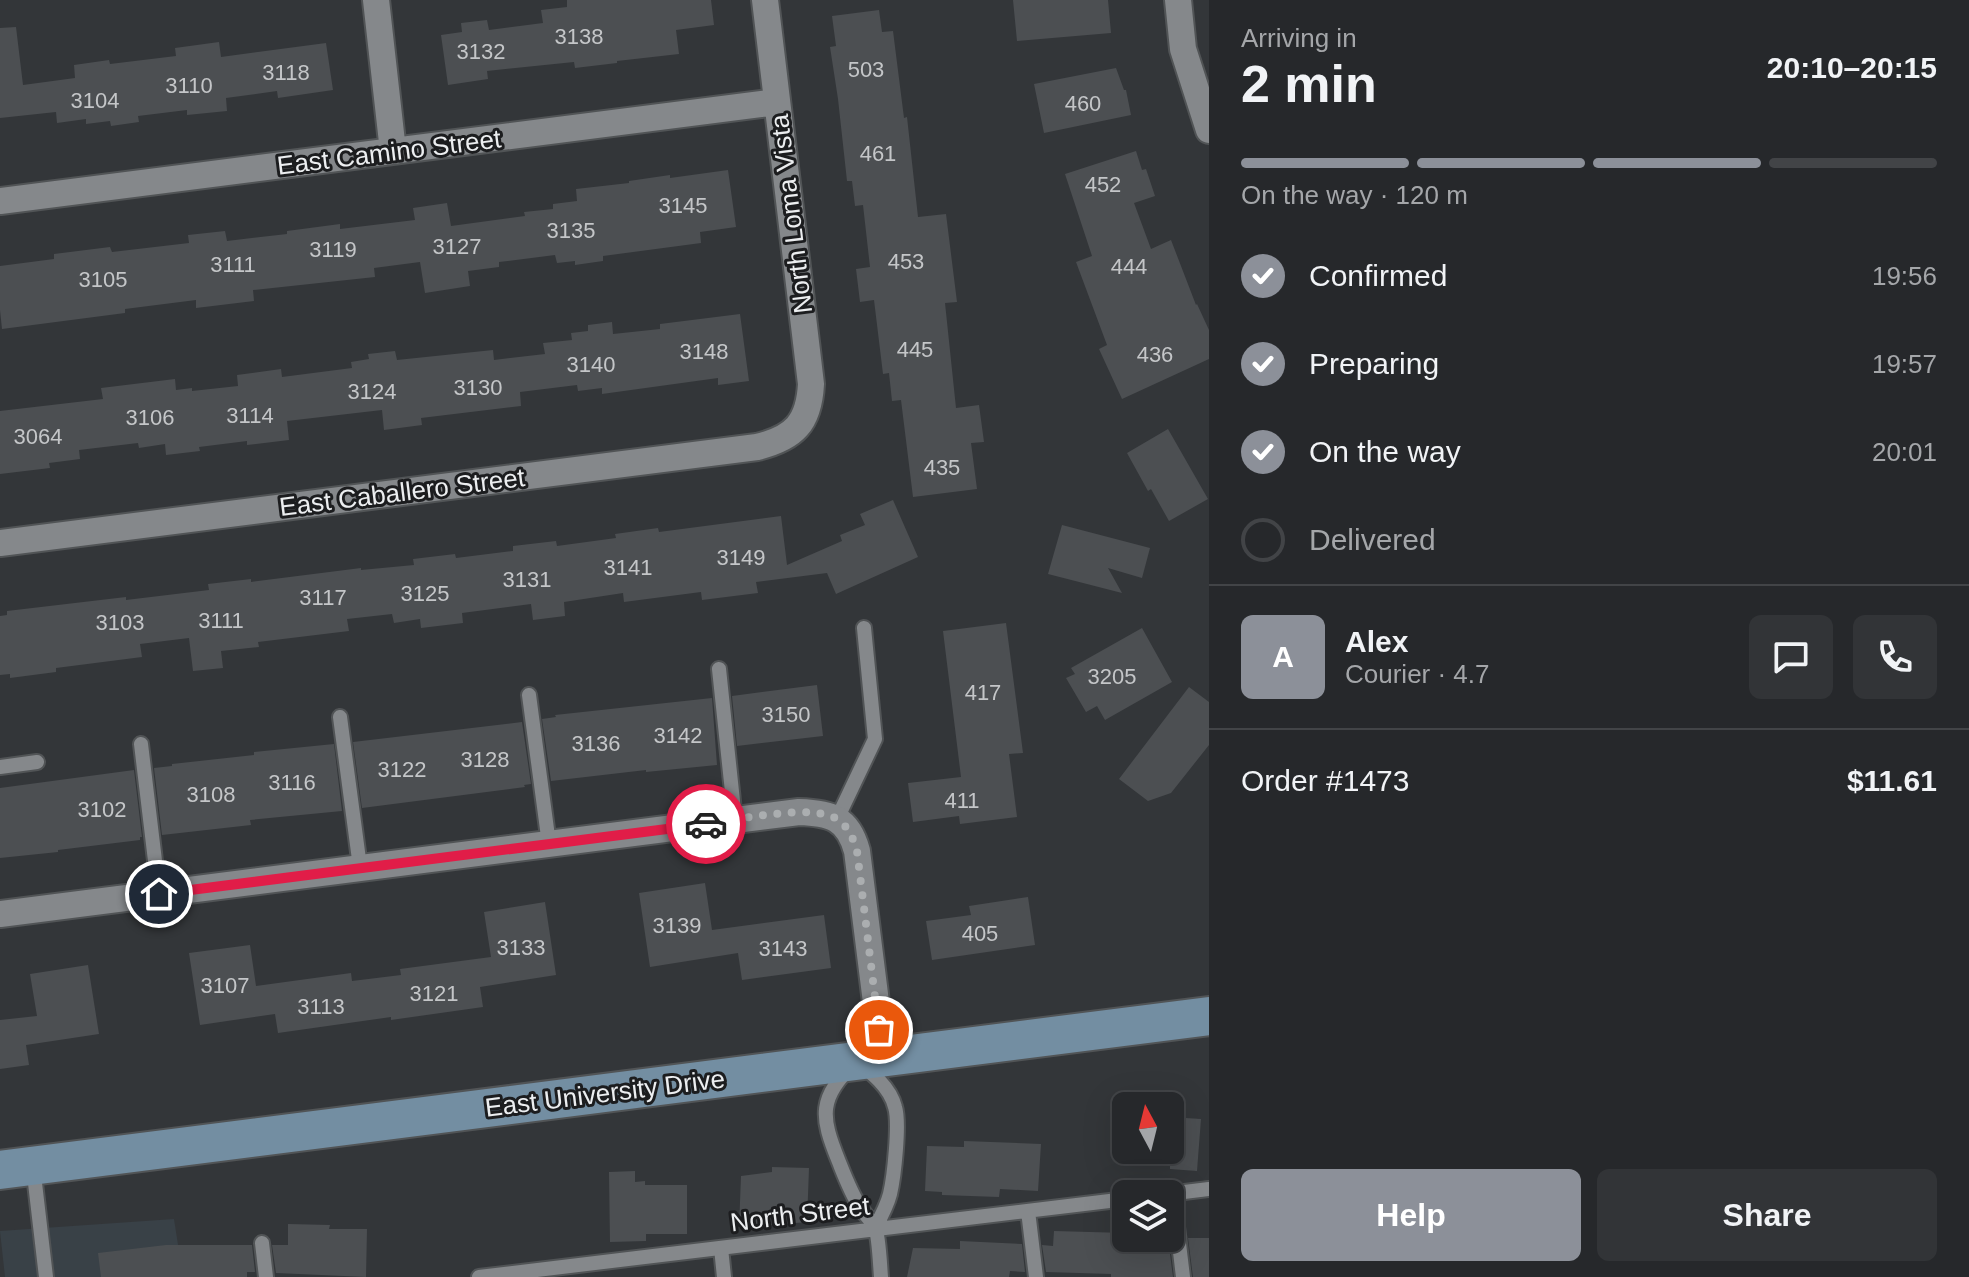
<!DOCTYPE html>
<html lang="en">
<head>
<meta charset="utf-8">
<style>
	body { margin:0; font-family:Arial,sans-serif; background:#323437; color:#f1f3f6; height:100vh; display:flex; flex-direction:column; font-size:30px; white-space:nowrap }
	* { box-sizing:border-box; margin:0 }
	p { font-size:26px; color:#a4a6a9 }
	.icon { flex:none; width:44px; height:44px; fill:none; stroke:currentColor; stroke-width:2; stroke-linecap:round; stroke-linejoin:round }
	.map { position:relative; flex:1; overflow:hidden }
	.drawer { display:flex; flex-direction:column; background:#26282b; width:760px }
	.drawer>* { flex:none }
	.needle { width:52px; rotate:353deg }
	.buttons { position:absolute; left:1112px; top:1092px; display:grid; gap:16px }
	.buttons a { display:grid; place-items:center; width:72px; height:72px; border-radius:12px; background:#26282b; box-shadow:0 8px 32px #0002,0 0 0 2px #424447; font-size:40px }
	.pin { position:absolute; display:grid; place-items:center; width:68px; height:68px; color:#fff; margin:-34px; border:4px solid #fff; border-radius:50%; box-shadow:0 2px 8px #0007 }
	.courier { position:absolute; display:grid; place-items:center; width:80px; height:80px; margin:-40px; border:6px solid #e11d48; border-radius:50%; background:#fff; color:#222; box-shadow:0 2px 10px #0007 }
	.overview em { font-style:normal; font-weight:800 }
	.overview div { display:flex; flex-direction:column-reverse }
	.overview { display:flex; align-items:center; justify-content:space-between; height:136px; padding:0 32px }
	h1 { font-size:52px; font-weight:800; line-height:60px }
	.bar { display:grid; grid-template-columns:repeat(4,1fr); gap:12px 8px; align-content:center; height:96px; padding:0 32px }
	.bar i { height:10px; border-radius:6px; background:#424447 }
	.bar .selected { background:#8c9099 }
	.bar p { grid-column:span 4 }
	.line { display:flex; align-items:center; gap:20px; padding:0 32px; border-top:2px solid #424447 }
	.line div { flex:1 }
	.round { display:grid; place-items:center; flex:none; width:84px; height:84px; border-radius:12px; background:#323437 }
	ol { padding:0 32px; list-style:none }
	li { display:flex; align-items:center; gap:24px; height:88px }
	li p { margin-inline-start:auto }
	li .icon { padding:8px; border-radius:50%; background:#8c9099; color:#fff; stroke-width:4 }
	li:last-child { color:#a4a6a9 }
	li i { width:44px; height:44px; border:4px solid #424447; border-radius:50% }
	.cta { display:flex; gap:16px; margin-top:auto; padding:16px 32px }
	.cta a { flex:1; height:92px; border-radius:12px; background:#8c9099; color:#fff; font-size:32px; font-weight:800; line-height:92px; text-align:center }
	.cta a+a { background:#323437; color:#f1f3f6 }
	main { display:flex; flex:1; min-height:0 }
	.map>svg:first-child { display:block }
	.built { fill:#394147 }
	.building { fill:#4c4f52 }
	.lines { fill:none; stroke-linecap:round; stroke-linejoin:round }
	.lane-casing { stroke:#515456; stroke-width:18 }
	.street-casing { stroke:#515456; stroke-width:30 }
	.secondary-casing { stroke:#515456; stroke-width:42 }
	.lane { stroke:#85888b; stroke-width:14 }
	.street { stroke:#85888b; stroke-width:26 }
	.secondary { stroke:#738ea2; stroke-width:38 }
	.done { stroke:#abaeb0; stroke-width:8; stroke-dasharray:0 14.4 }
	.route { stroke:#e11d48; stroke-width:10 }
	.labels { text-anchor:middle; dominant-baseline:central; stroke-width:6; stroke-linejoin:round; paint-order:stroke }
	.number-label { font-size:22px; fill:#c4c6c8 }
	.street-label { font-size:26px; fill:#eceef0; stroke:#1c1d1f }
</style>
</head>
<body>
<main>
<div class="map">
<svg width="1209" height="1277" viewBox="0 0 1209 1277">
	<rect width="100%" height="100%" fill="#333639"/>
	<path class="built" d="M174,1219L183,1277H5L0,1231Z"/>
	<path class="building" d="M567,0H711L714,25L676,30L679,54L617,61V63L575,68L574,62L487,71L488,79L448,85L441,35L462,32L461,23L487,20L489,30L543,23L541,10L567,7Z
		M1013,0H1108L1111,33L1017,41Z
		M879,10L882,32L893,31L904,118L907,117L918,217L946,214L957,302L945,303L956,408L979,405L984,442L971,443L977,489L913,497L901,400L892,401L889,373L883,374L874,300L860,302L856,269L870,267L863,205L855,206L852,181H847L838,99L830,47L836,46L832,16Z
		M16,27L23,85L75,78L74,65L109,60L110,64L176,56L175,48L219,42L221,57L326,43L333,90L278,98L277,91L226,98L227,111L187,115V110L138,116L139,122L111,126L110,121L86,124V119L57,123L56,112L0,118V28Z
		M1116,68L1124,90H1126L1131,115L1044,133L1034,84Z
		M1136,151L1142,170L1146,169L1155,196L1134,203L1151,249L1171,240L1196,305L1197,304L1209,330V359L1122,399L1099,349L1107,345L1076,262L1092,256L1065,174Z
		M728,170L736,227L700,232L701,243L603,256V261L575,265V261L557,263L555,255L499,262V267L468,271L470,286L425,293L420,262L374,268L375,277L253,290L254,301L196,308V300L125,309V313L2,329L0,310V266L54,259V254L110,247L112,252L189,243L188,235L225,231L227,241L287,234V231L340,224V229L415,220L413,208L447,203L451,226L525,216L524,212L553,209V204L577,201L576,189L629,183V181L670,175V178Z
		M740,314L749,381L718,385V378L602,394V388L578,391L577,385L520,392L521,406L421,418L422,425L384,430L382,410L287,421L289,440L247,445V441L199,447L200,451L166,455L165,444L139,448L138,443L79,450L80,459L49,463L50,468L0,474V411L103,399L101,388L175,379L176,390L192,388V391L238,386L237,375L281,369L282,377L352,368L351,362L369,359L368,354L395,351L397,360L493,350L494,360L545,354L543,343L572,340L571,333L588,331V325L612,322L613,334L660,329V324Z
		M1168,429L1208,499L1169,521L1151,489L1148,491L1127,453Z
		M893,500L918,557L836,594L827,573L756,582L758,593L702,600L701,592L624,602L623,593L564,602L565,616L533,620L531,604L462,613L463,623L421,628L420,619L394,623L392,614L347,619L349,631L258,642L259,647L221,651L223,668L193,671L189,638L140,644L142,657L56,668V672L10,678V674L0,675V616L7,615V611L126,597V600L209,590L208,584L251,579V582L361,568V570L414,565L413,559L455,554L456,558L513,551V546L556,541L557,546L616,538L615,534L658,528L659,532L781,516L787,565L842,541L840,535L865,525L860,514Z
		M1062,525L1150,548L1142,578L1108,568L1122,593L1048,574Z
		M1006,623L1023,753L1009,754L1017,817L960,824L959,816L913,822L908,783L961,777L943,631Z
		M1142,628L1172,682L1105,720L1097,706L1086,712L1066,678L1075,674L1071,668Z
		M817,685L823,736L737,746L732,696Z
		M1189,687L1209,702V745L1171,793L1148,801L1119,779Z
		M712,698L717,765L646,772V770L551,781L542,719L556,717L555,715Z
		M522,722L531,784L524,785L525,787L362,808L353,742Z
		M334,744L342,811L250,820L251,825L162,835L154,768L172,766V764L254,755V752Z
		M134,770L142,837H140V840L58,850V852L0,858V788Z
		M705,883L712,930L824,915L831,968L742,980L738,953L650,967L639,893Z
		M1028,897L1035,945L932,960L926,921L971,915L969,906Z
		M545,902L556,975L480,987L483,1007L391,1020V1017L278,1033L275,1014L200,1025L189,953L250,945L256,986L351,973L352,981L401,975L400,969L491,957L484,912Z
		M88,965L99,1034L26,1045L29,1065L0,1069V1020L37,1016L30,974Z
		M1170,1117L1201,1119L1197,1171L1170,1169Z
		M964,1141L1041,1144L1038,1191L1000,1189L999,1197L942,1195V1192L925,1191L927,1146L964,1147Z
		M772,1167L809,1168L807,1222L739,1228L741,1176L772,1172Z
		M635,1171V1182L645,1181V1185H687V1234H646V1241L610,1242L609,1172Z
		M288,1224L330,1225L329,1229H367L366,1277L276,1273L272,1245H288Z
		M1054,1231L1126,1233V1238H1168L1173,1277H1111V1274L1046,1272L1042,1245L1053,1246Z
		M1188,1238H1209V1277H1193Z
		M960,1241L1022,1244L1025,1272L1010,1271L1009,1277H907L913,1248L960,1249Z
		M166,1245H252L255,1272H247V1277H101L98,1253Z"/>
	<g class="lines">
		<defs>
			<path id="lane" d="M719,669L735,820
				M529,695L549,844
				M340,717L360,867
				M141,744L159,894
				M0,767L37,762
				M837,819L875,739L864,628
				M33,1166L46,1277
				M1173,1193L1183,1277
				M1168,1194L1209,1189
				M1028,1211L1036,1277
				M875,1228C881,1217 887,1206 890,1194C894,1177 900,1123 895,1107C890,1087 872,1073 856,1061C818,1099 820,1115 839,1162C845,1177 851,1193 860,1207C864,1214 871,1220 875,1227C879,1236 880,1266 881,1277
				M262,1243L266,1277
				M721,1248L724,1277
				M479,1277L1126,1199"/>
			<path id="street" d="M376,0L393,151
				M1178,0L1183,49L1209,130
				M0,201L777,102
				M0,543L757,447C794,438 809,423 811,384L765,0
				M0,914L799,812C831,813 848,818 857,851L883,1058"/>
			<path id="secondary" d="M0,1170L1209,1016"/>
		</defs>
		<use href="#lane" class="lane-casing"/>
		<use href="#street" class="street-casing"/>
		<use href="#secondary" class="secondary-casing"/>
		<use href="#lane" class="lane"/>
		<use href="#street" class="street"/>
		<use href="#secondary" class="secondary"/>
	</g>
	<g class="lines">
		<path class="done" d="M706,824C738,820 811,803 837,819C849,827 853,838 857,851L879,1030"/>
		<path class="route" d="M159,894L706,824"/>
	</g>
	<g class="labels">
		<g class="number-label">
			<text x="579" y="36">3138</text>
			<text x="481" y="51">3132</text>
			<text x="866" y="69">503</text>
			<text x="286" y="72">3118</text>
			<text x="189" y="85">3110</text>
			<text x="95" y="100">3104</text>
			<text x="1083" y="103">460</text>
			<text x="878" y="153">461</text>
			<text x="1103" y="184">452</text>
			<text x="683" y="205">3145</text>
			<text x="571" y="230">3135</text>
			<text x="457" y="246">3127</text>
			<text x="333" y="249">3119</text>
			<text x="906" y="261">453</text>
			<text x="233" y="264">3111</text>
			<text x="1129" y="266">444</text>
			<text x="103" y="279">3105</text>
			<text x="915" y="349">445</text>
			<text x="704" y="351">3148</text>
			<text x="1155" y="354">436</text>
			<text x="591" y="364">3140</text>
			<text x="478" y="387">3130</text>
			<text x="372" y="391">3124</text>
			<text x="250" y="415">3114</text>
			<text x="150" y="417">3106</text>
			<text x="38" y="436">3064</text>
			<text x="942" y="467">435</text>
			<text x="741" y="557">3149</text>
			<text x="628" y="567">3141</text>
			<text x="527" y="579">3131</text>
			<text x="425" y="593">3125</text>
			<text x="323" y="597">3117</text>
			<text x="221" y="620">3111</text>
			<text x="120" y="622">3103</text>
			<text x="1112" y="676">3205</text>
			<text x="983" y="692">417</text>
			<text x="786" y="714">3150</text>
			<text x="678" y="735">3142</text>
			<text x="596" y="743">3136</text>
			<text x="485" y="759">3128</text>
			<text x="402" y="769">3122</text>
			<text x="292" y="782">3116</text>
			<text x="211" y="794">3108</text>
			<text x="962" y="800">411</text>
			<text x="102" y="809">3102</text>
			<text x="677" y="925">3139</text>
			<text x="980" y="933">405</text>
			<text x="521" y="947">3133</text>
			<text x="783" y="948">3143</text>
			<text x="225" y="985">3107</text>
			<text x="434" y="993">3121</text>
			<text x="321" y="1006">3113</text>
		</g>
		<g class="street-label">
			<text transform="translate(389 152) rotate(-7)">East Camino Street</text>
			<text transform="translate(791 214) rotate(-97)">North Loma Vista</text>
			<text transform="translate(402 492) rotate(-7)">East Caballero Street</text>
			<text transform="translate(605 1093) rotate(-7)">East University Drive</text>
			<text transform="translate(800 1214) rotate(-7)">North Street</text>
		</g>
	</g>
</svg>
<div class="buttons">
<a><svg class="needle" viewBox="-14 -14 28 28"><path d="M0-13l5 13h-10z" fill="#e53935"/><path d="M0 13l5-13h-10z" fill="#a4a6a9"/></svg></a>
<a><svg class="icon" aria-label="layers" viewBox="0 0 24 24"><path d="M12 4l9 5-9 5-9-5zM3 14l9 5 9-5"/></svg></a>
</div>
<div class="pin" style="left:879px;top:1030px;background:#ea580c"><svg class="icon" aria-label="bag" viewBox="0 0 24 24"><path d="M5 8h14l-1 12H6zM9 8a3 3 0 0 1 6 0"/></svg></div>
<div class="pin" style="left:159px;top:894px;background:#1f2937"><svg class="icon" aria-label="home" viewBox="0 0 24 24"><path d="M3 11l9-7 9 7M6 9v11h12V9"/></svg></div>
<div class="courier" style="left:706px;top:824px"><svg class="icon" aria-label="car" viewBox="0 0 24 24"><path d="M5 17H2v-5l4-1 3-4h7l3 4 3 1v5h-3M9 17h6M6 11h13"/><circle cx="7" cy="17" r="2"/><circle cx="17" cy="17" r="2"/></svg></div>
</div>
<section class="drawer">
<div class="overview"><div><h1>2 min</h1><p>Arriving in</p></div><em>20:10–20:15</em></div>
<div class="bar"><i class="selected"></i><i class="selected"></i><i class="selected"></i><i></i><p>On the way · 120 m</p></div>
<ol>
<li><svg class="icon" aria-label="check" viewBox="0 0 24 24"><path d="M5 12l5 5 9-10"/></svg>Confirmed<p>19:56</p></li>
<li><svg class="icon" aria-label="check" viewBox="0 0 24 24"><path d="M5 12l5 5 9-10"/></svg>Preparing<p>19:57</p></li>
<li><svg class="icon" aria-label="check" viewBox="0 0 24 24"><path d="M5 12l5 5 9-10"/></svg>On the way<p>20:01</p></li>
<li><i></i>Delivered</li>
</ol>
<div class="line" style="height:144px"><b class="round" style="background:#8c9099;color:#fff">A</b><div><b>Alex</b><p>Courier · 4.7</p></div><a class="round"><svg class="icon" aria-label="chat" viewBox="0 0 24 24"><path d="M4 5h16v11H9l-5 4z"/></svg></a><a class="round"><svg class="icon" aria-label="phone" viewBox="0 0 24 24"><path d="M5 4h4l2 5-3 2q2 4 5 5l2-3 5 2v4C11 20 4 13 5 4z"/></svg></a></div>
<div class="line" style="height:104px"><div>Order #1473</div><b>$11.61</b></div>
<div class="cta"><a>Help</a><a>Share</a></div>
</section>
</main>
</body>
</html>
